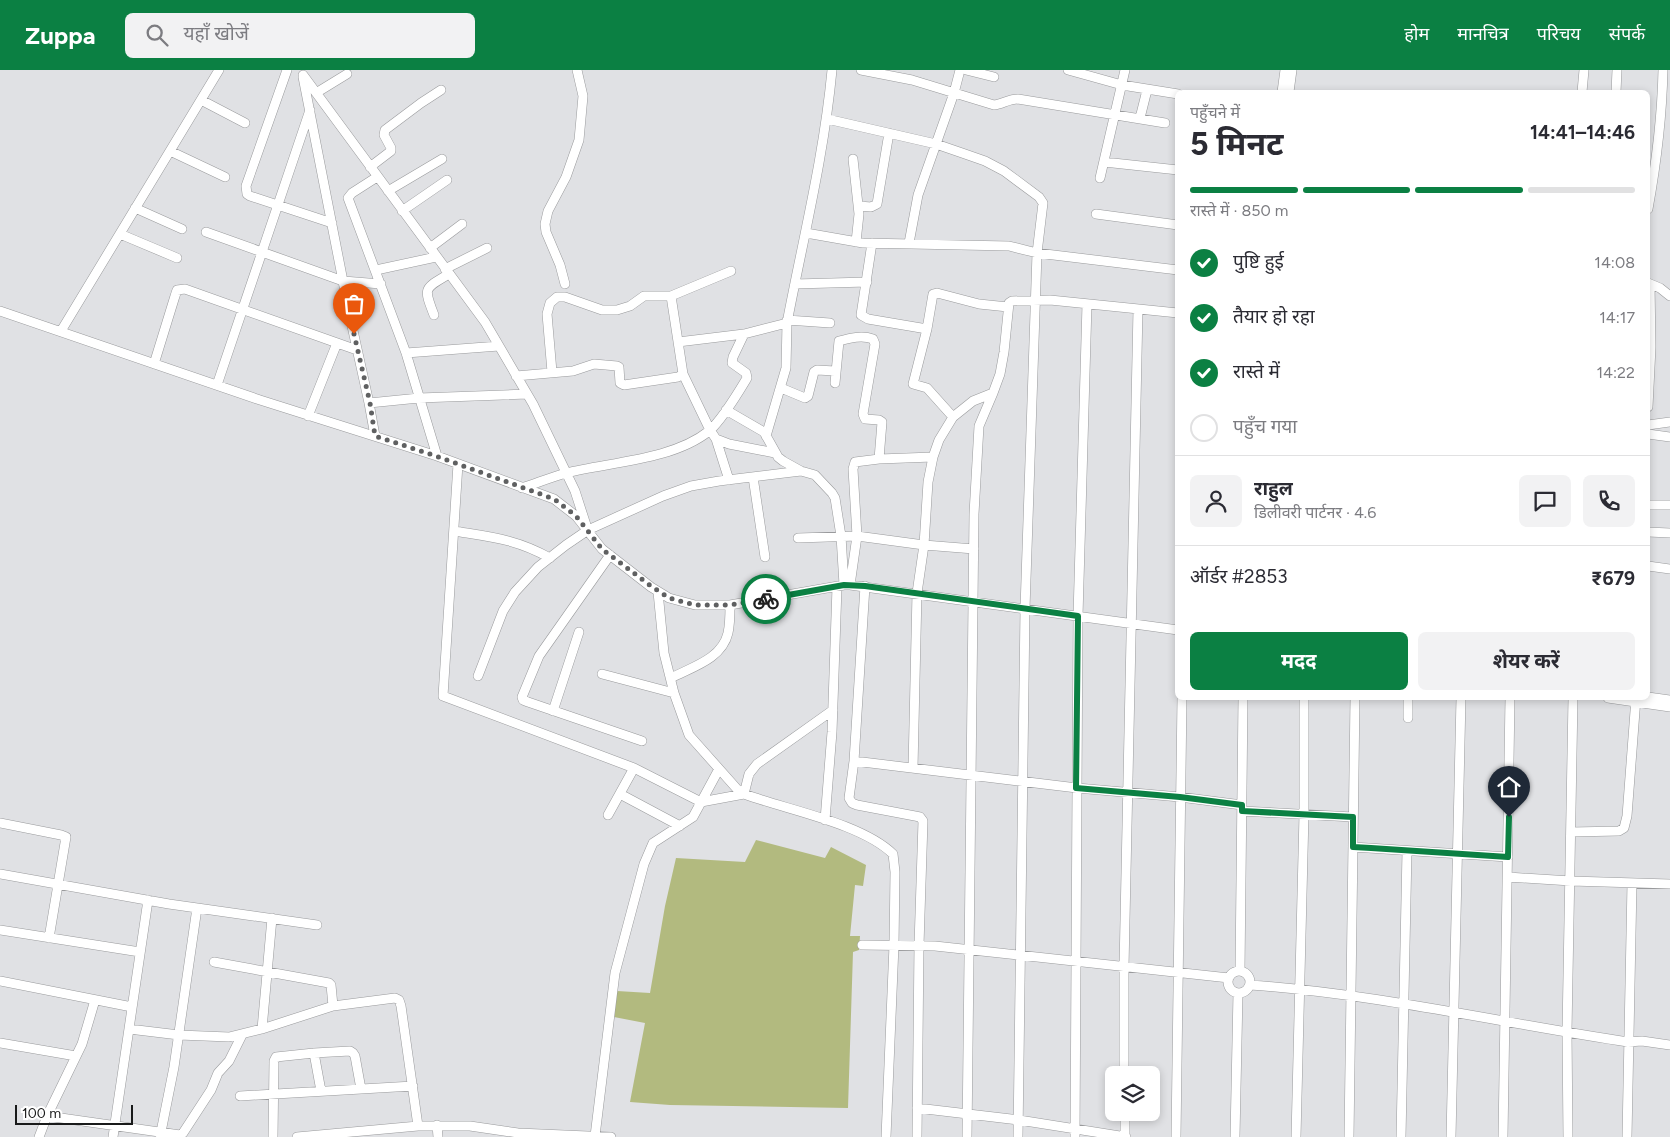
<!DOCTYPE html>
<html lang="hi">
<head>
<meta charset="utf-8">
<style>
	body { margin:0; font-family:Figtree,"Noto Sans Devanagari",sans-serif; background:#f2f2f3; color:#2b2b33; height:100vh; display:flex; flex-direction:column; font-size:19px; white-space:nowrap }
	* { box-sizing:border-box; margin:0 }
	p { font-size:16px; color:#7c7c81 }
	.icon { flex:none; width:28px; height:28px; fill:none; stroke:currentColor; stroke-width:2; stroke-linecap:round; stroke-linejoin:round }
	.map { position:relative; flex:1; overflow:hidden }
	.panel { position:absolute; left:1175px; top:20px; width:475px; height:610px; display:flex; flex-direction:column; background:#fff; border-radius:8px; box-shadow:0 2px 8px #0003 }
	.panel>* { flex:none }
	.controls { position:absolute; left:1105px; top:996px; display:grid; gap:10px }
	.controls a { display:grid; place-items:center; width:55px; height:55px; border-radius:8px; background:#fff; box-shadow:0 2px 8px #0003; font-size:25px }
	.scale { position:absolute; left:15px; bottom:12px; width:118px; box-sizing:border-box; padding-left:5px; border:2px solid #191a1a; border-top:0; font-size:14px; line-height:18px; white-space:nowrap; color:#191a1a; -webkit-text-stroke:4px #fff; paint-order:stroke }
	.pin { position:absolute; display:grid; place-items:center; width:42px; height:42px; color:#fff; margin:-51px -21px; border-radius:50% 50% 50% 0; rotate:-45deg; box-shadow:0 0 5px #0007 }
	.pin .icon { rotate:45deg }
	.courier { position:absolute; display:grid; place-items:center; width:50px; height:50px; margin:-25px; border:4px solid #0b8043; border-radius:50%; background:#fff; color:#222; box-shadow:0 1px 6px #0007 }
	.overview em { font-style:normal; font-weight:700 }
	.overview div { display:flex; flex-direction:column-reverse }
	.overview { display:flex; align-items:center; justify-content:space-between; height:85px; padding:0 15px }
	h1 { font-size:32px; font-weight:700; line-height:38px }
	.bar { display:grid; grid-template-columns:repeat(4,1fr); gap:8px 5px; align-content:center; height:60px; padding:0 15px }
	.bar i { height:6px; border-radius:4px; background:#e1e1e2 }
	.bar .current { background:#0b8043 }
	.bar p { grid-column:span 4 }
	.line { display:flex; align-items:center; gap:12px; padding:0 15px; border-top:1px solid #e1e1e2 }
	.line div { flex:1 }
	.round { display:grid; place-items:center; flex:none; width:52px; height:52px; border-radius:8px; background:#f2f2f3 }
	ol { padding:0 15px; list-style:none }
	li { display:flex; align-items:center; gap:15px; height:55px }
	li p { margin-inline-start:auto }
	li .icon { padding:5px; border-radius:50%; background:#0b8043; color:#fff; stroke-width:4 }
	li:last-child { color:#7c7c81 }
	li i { width:28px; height:28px; border:2px solid #e1e1e2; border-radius:50% }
	.button { display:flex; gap:10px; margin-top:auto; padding:10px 15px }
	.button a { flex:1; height:58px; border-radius:8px; background:#0b8043; color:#fff; font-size:20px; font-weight:700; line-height:58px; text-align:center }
	.button a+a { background:#f2f2f3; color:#2b2b33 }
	header { display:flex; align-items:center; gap:30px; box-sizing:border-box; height:70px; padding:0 25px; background:#0b8043; color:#fff }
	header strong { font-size:24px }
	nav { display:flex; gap:28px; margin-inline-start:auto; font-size:18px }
	.search { width:350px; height:45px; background:#f2f2f3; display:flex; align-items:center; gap:12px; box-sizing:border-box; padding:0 18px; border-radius:8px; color:#7c7c81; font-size:19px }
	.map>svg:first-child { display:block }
	.green { fill:#b2ba7f }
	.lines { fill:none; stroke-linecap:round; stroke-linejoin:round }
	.minor-casing { stroke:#999a9c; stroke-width:10 }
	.minor { stroke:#fff; stroke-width:9 }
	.done { stroke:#5f6061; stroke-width:5; stroke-dasharray:0 9 }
	.route { stroke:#0b8043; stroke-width:6 }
</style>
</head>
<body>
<header>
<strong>Zuppa</strong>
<div class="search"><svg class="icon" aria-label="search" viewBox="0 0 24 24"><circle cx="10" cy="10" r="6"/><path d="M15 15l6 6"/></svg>यहाँ खोजें</div>
<nav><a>होम</a><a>मानचित्र</a><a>परिचय</a><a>संपर्क</a></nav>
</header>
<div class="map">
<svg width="1670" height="1067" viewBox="0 0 1670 1067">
	<rect width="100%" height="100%" fill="#e0e1e4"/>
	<path class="green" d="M756,770L825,788L831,777L866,795L863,816L855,815L850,866H860L859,880L853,882L848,1038L670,1035L630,1032L645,953L614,947L617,921L650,923L665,836L676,788L745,792Z"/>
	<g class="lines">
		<defs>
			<path id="minor" d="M287,0L246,116L247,124L250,126L332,153
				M861,0L912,10L994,35C1002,34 1009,29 1018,29L1165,53
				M966,0L994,7
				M1068,0L1122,15L1178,24
				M303,5L485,252L533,334L575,421L586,455
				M303,7L350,247L369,333L375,366
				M1282,22L1285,0
				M1289,22L1292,0
				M1582,22L1584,0
				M1616,22L1617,0
				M316,23L347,4
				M201,30L245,53
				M1140,48L1147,20
				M827,49L936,74L965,84L985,91L1004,101L1039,127L1043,133L1037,183L1025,539L1018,1067
				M170,81L225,107
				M853,89L859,144L856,172
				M1104,92L1178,100
				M370,97L391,81V78L384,65L385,60L421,33L441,20
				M377,107L352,123L348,128L406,283L437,386
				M1100,108L1125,0
				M388,121L442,89
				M859,136L871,137L877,134L889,63
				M135,138L182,159
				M1648,139C1656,95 1662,45 1663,0
				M402,141L447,110
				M1096,144L1178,155
				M206,162L343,211L381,214
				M806,163L863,173L1009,176L1037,183L1178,200
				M120,164L177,188
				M872,173L861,245L868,249L927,259
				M909,173L918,125L954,23L960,0
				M430,178L462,154
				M445,199L487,178
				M376,200L436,187
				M1648,213L1660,218L1670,226
				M565,214L560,195L546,162L545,154L548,141L566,107L579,70L583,26L577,0
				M795,214L867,212
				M0,241L260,330L437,386L554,429L576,446L602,479L651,517L669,528L695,535H730L844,515H850L1178,560
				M434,245C423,217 424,219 449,204
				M787,250L830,253
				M61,261L219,0
				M678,272L744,264L787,253C803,169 824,86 832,0
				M406,283L499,276
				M154,294L175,226L177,220L185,219L357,280
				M552,302L547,244L550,233L557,227H565L602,240H617L630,236L644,226H671L731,201
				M683,304L710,360L716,369L729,410
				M516,306L573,301L594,294L617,296L619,297L620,313L624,315L678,307L683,304L671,226
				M835,313L839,271C850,268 862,265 873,269L875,274L863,344L865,349L879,350L882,352L879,389
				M217,315L310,40
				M781,318L805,328L808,326L814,302L817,300L835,301
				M369,333L419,328L527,324
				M1648,337L1651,277L1650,214
				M726,340L764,362L778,387L783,391L801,401L815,405L832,423L835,428L841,466L844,515
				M308,346L337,273
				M953,347L927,318L913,314L927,259L933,224L937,223L979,234L1008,237
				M1648,355L1670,352
				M1648,364L1670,367
				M766,366L786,298L787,253
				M716,369L729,374L775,383
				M458,394L443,626L634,698L701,732L744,724L749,704L757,694L833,640
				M753,407L765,487
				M522,418C537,413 552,407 566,403C610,392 673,390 709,361C722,350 738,323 747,308L746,303L732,293L733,287L744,264
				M1648,435H1670
				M454,461C491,467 516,469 550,488
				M1648,462L1670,463
				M798,468L857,466L924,475L974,479
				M610,485L539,586L522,627L523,630L528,632L642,671
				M1648,496L1670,499
				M850,515L857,466L853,399L855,392L879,389L933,387
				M865,516L854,691L849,728L852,733L857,735L915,746L920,747L923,751L919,875L917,1067
				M658,522L664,583L674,623L689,665L737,719L744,724C787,740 861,753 893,784L895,802L894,875L886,1067
				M602,604L674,623
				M478,606L503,541L515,522L538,497L566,475L588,460L663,426L691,416L719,411L801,401
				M671,608C692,597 722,589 728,563C730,554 730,544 730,535
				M1648,627L1670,630
				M1608,628L1670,637
				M553,641L579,562
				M1408,648V628
				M854,691L1077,718L1180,727L1242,735
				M913,698L917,523L924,475L928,412L933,387L939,370L953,347L973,331L993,323L1000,304L1004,282L1009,233L1012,231L1050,230L1178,243
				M620,724L680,756
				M1242,741L1353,747
				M608,745L634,698
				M825,750L832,662L837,517
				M0,753L61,765L66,767L49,868
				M1572,762L1619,761L1624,758L1627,746L1636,628
				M1353,777L1508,787
				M0,804L169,834L317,855
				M1508,807L1571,811L1670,814
				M0,860L140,882
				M862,875L935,876L1229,908
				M214,892L329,913L331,915L333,936
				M1240,900L1243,628
				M1228 912a11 11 0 1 1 22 0a11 11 0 1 1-22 0Z
				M0,911L132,937
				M1250,915C1377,924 1502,953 1628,972L1642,971L1670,975
				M129,959L179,965L229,967L262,959L333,936L395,928L399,930L401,936L418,1056H470L518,1063L611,1067
				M262,959L272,848
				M0,973L76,986
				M314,983L321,1021
				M1124,1005V897L1138,239
				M240,1026L413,1016
				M917,1038L1019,1050L1126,1067
				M1125,1042V1067
				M47,1046L180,1065L183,1063L211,1020L218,1003L229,991L242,965
				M437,1055L438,1067
				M595,1066L615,903L644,794L653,773L693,747L719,699
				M39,1067L47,1046L82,974L95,930
				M113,1067L148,830
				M160,1067L174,997L197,838
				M273,1067L274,991L276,987L314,983L350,981L353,983L355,986L361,1019
				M297,1067L418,1056
				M967,1067L974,444L979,356L993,323
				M1075,1067L1078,546L1087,234
				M1176,1067L1182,628
				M1235,1067L1238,923
				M1296,1067L1304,744V628
				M1349,1067L1355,628
				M1401,1067L1407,781
				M1451,1067L1461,628
				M1503,1067L1510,628
				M1568,1067L1567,962L1573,628
				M1627,1067L1632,813"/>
		</defs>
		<use href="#minor" class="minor-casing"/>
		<use href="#minor" class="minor"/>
	</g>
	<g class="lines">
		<path class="done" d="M354,264L370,333L375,366L436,386L554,429L576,446L602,479L651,516L669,528L695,535H730L766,529"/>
		<path class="route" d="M766,529L844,515L865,516L1078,546L1076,718L1180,727L1242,735V741L1353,747V777L1371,778L1508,787L1509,747"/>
	</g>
</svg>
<div class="controls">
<a><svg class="icon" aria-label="layers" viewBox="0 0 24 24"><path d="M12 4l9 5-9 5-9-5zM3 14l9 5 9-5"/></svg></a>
</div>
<div class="scale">100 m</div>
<div class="pin" style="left:354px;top:264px;background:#ea580c"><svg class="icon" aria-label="bag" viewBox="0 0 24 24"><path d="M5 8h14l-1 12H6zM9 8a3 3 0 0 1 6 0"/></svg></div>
<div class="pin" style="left:1509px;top:747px;background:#1f2937"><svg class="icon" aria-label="home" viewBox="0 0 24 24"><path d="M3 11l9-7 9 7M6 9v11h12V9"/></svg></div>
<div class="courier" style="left:766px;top:529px"><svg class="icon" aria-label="bike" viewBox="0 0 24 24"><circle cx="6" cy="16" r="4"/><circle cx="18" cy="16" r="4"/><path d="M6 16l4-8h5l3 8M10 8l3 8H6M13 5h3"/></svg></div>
<section class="panel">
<div class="overview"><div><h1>5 मिनट</h1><p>पहुँचने में</p></div><em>14:41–14:46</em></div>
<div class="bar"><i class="current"></i><i class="current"></i><i class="current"></i><i></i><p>रास्ते में · 850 m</p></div>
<ol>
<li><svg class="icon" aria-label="check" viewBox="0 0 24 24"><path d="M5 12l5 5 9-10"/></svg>पुष्टि हुई<p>14:08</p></li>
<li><svg class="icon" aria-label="check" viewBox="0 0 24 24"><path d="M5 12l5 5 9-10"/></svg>तैयार हो रहा<p>14:17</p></li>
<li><svg class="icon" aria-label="check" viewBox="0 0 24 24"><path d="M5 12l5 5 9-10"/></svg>रास्ते में<p>14:22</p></li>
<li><i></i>पहुँच गया</li>
</ol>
<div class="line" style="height:90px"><a class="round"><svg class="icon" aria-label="person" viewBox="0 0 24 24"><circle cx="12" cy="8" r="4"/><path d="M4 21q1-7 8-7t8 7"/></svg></a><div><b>राहुल</b><p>डिलीवरी पार्टनर · 4.6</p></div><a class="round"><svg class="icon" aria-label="chat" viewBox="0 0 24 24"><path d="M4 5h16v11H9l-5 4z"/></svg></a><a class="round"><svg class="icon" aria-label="phone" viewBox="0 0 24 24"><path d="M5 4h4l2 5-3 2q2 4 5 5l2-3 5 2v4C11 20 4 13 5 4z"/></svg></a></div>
<div class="line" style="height:65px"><div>ऑर्डर #2853</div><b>₹679</b></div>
<div class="button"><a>मदद</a><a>शेयर करें</a></div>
</section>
</div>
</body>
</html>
